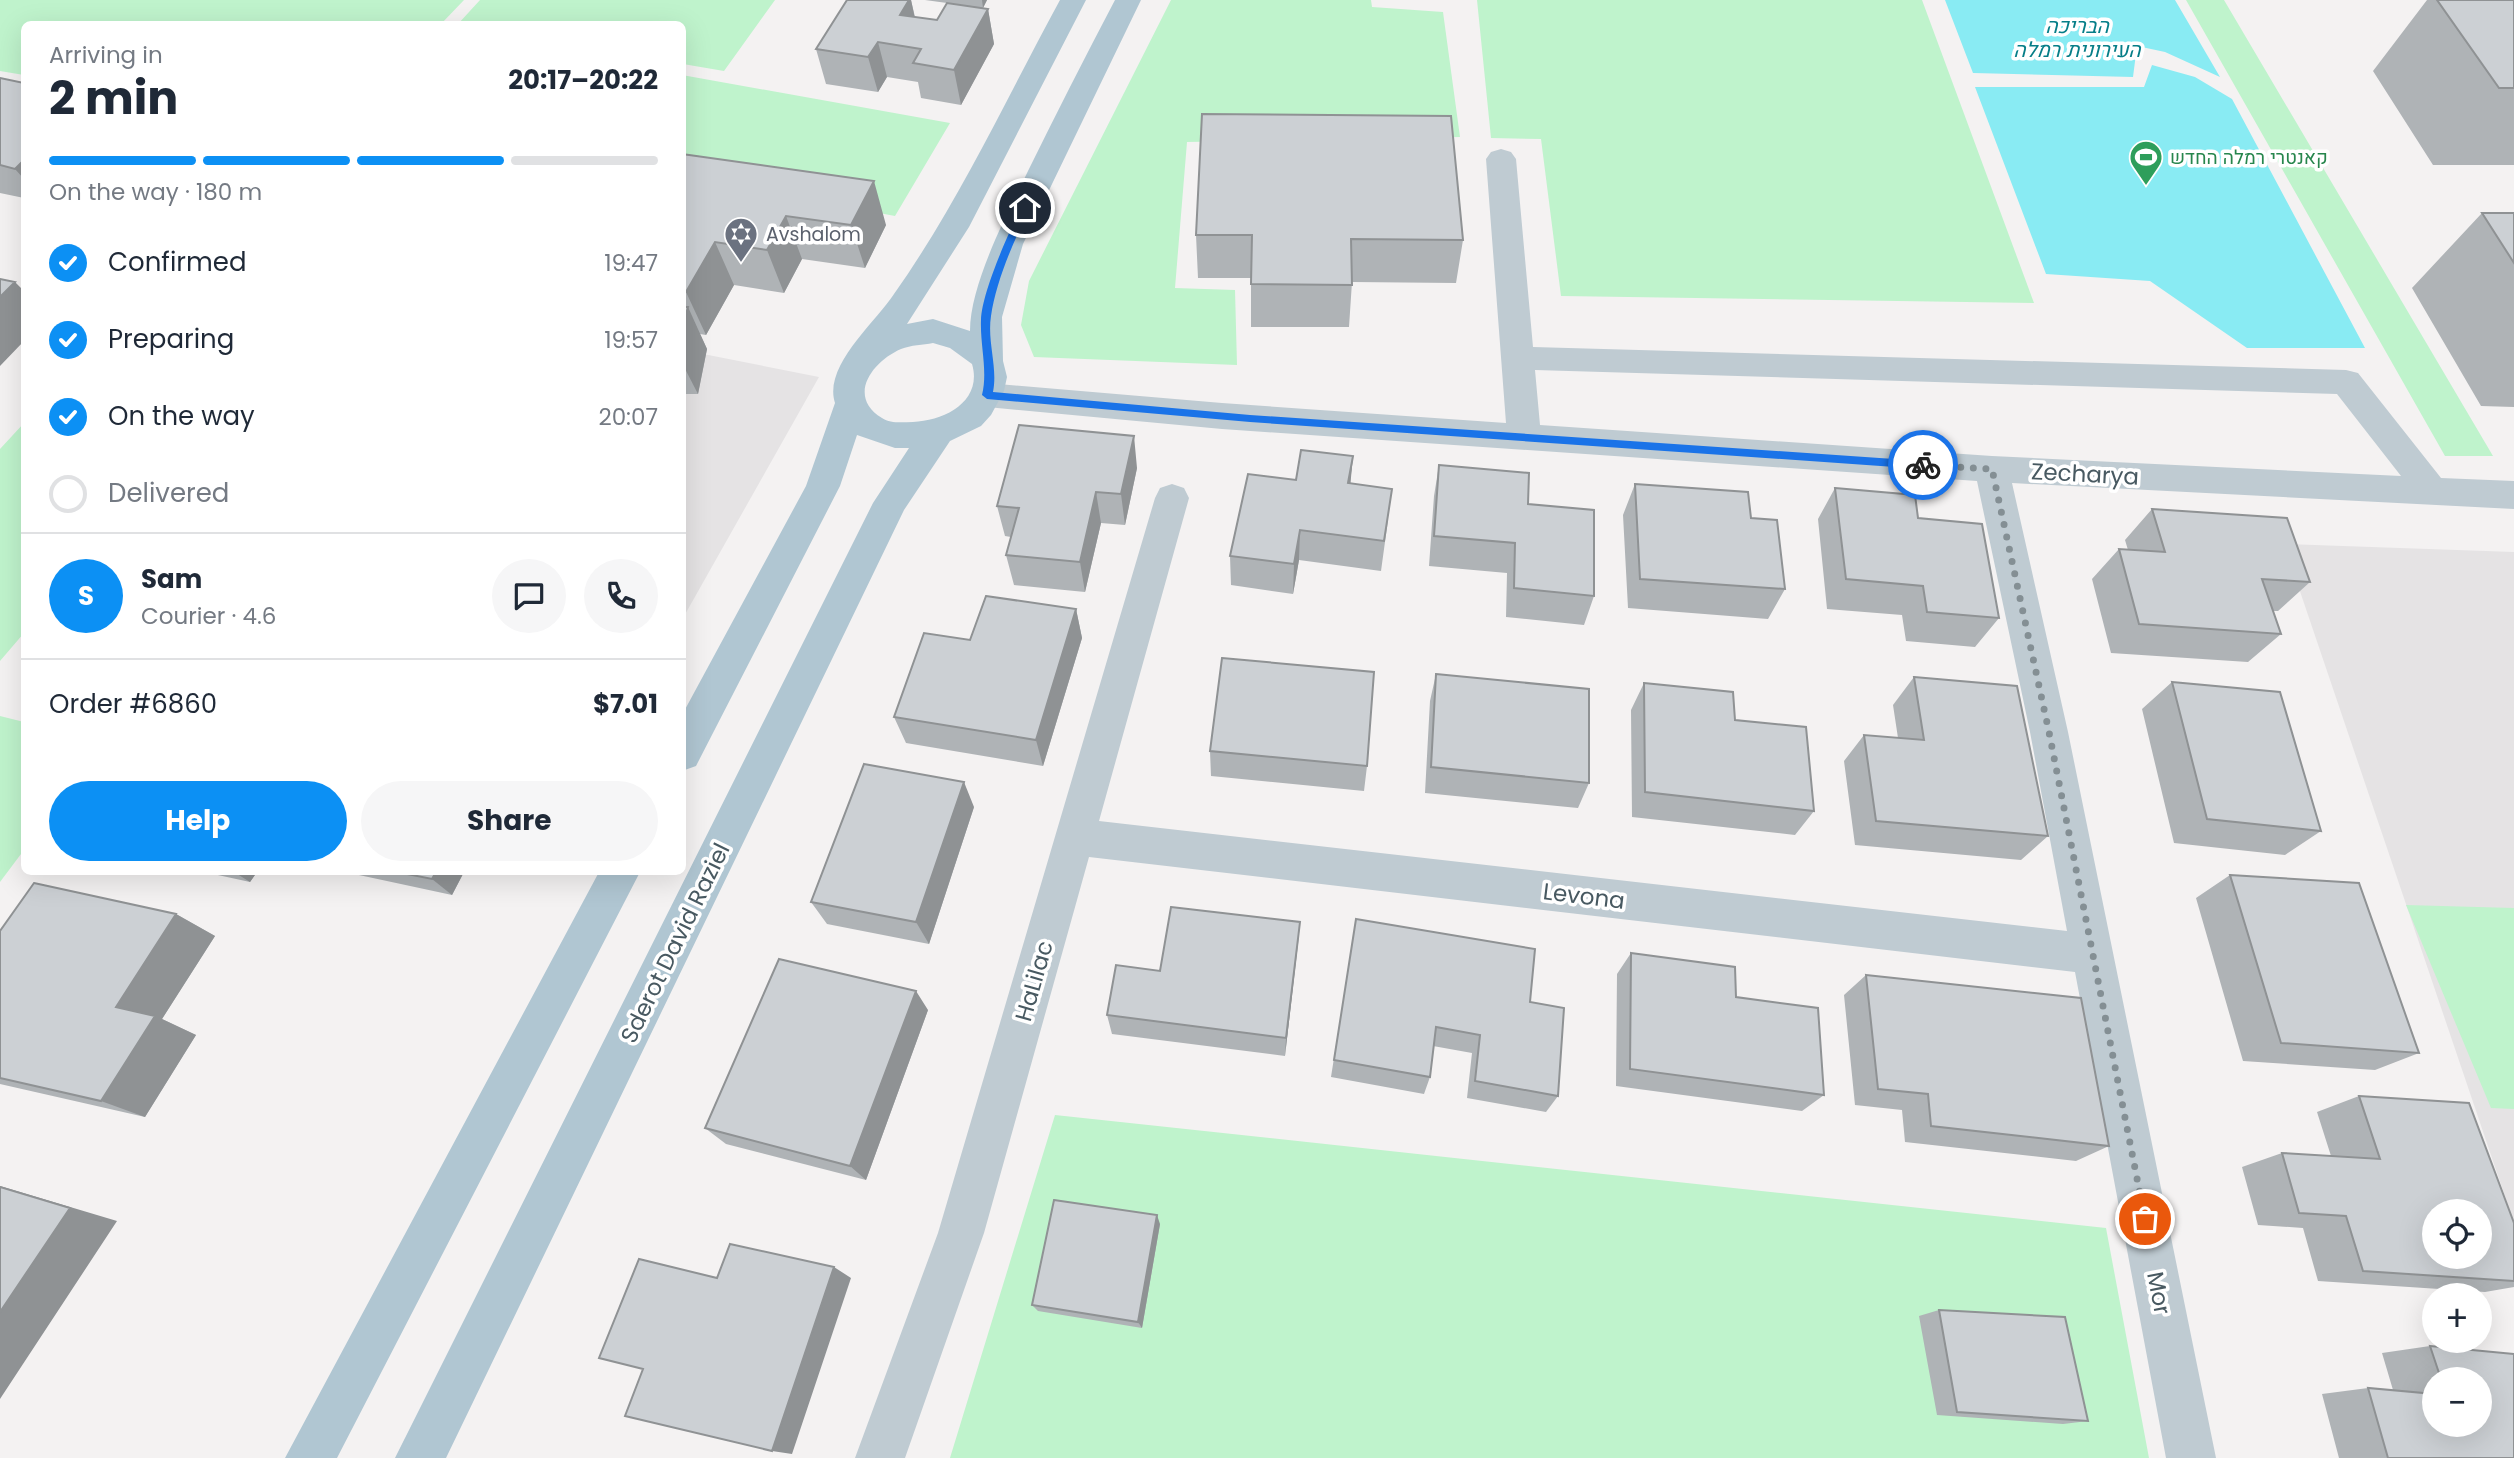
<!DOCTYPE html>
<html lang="en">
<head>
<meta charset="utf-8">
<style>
	body { margin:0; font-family:Poppins,Heebo,sans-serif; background:#f6f6f7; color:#1f2937; height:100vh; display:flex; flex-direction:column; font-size:26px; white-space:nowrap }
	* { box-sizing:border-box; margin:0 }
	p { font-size:23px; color:#747a83 }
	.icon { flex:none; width:38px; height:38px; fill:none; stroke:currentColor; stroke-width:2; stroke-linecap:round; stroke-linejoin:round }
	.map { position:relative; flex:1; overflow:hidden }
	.details { position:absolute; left:21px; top:21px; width:665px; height:854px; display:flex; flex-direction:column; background:#fff; border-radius:10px; box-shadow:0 7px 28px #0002 }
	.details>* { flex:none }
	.tools { position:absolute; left:2422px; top:1199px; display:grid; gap:14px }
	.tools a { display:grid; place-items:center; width:70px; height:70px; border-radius:50%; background:#fff; box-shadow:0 7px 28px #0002; font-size:35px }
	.pin { position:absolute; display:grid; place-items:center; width:60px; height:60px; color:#fff; margin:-30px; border:4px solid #fff; border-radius:50%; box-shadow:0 2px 7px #0007 }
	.courier { position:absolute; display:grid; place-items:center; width:70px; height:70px; margin:-35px; border:5px solid #1a73e8; border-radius:50%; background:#fff; color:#222; box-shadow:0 2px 9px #0007 }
	.headline em { font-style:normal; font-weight:700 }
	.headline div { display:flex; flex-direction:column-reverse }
	.headline { display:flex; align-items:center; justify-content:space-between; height:119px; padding:0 28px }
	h1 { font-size:46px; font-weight:700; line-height:52px }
	.bar { display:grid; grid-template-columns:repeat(4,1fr); gap:10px 7px; align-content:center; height:84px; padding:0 28px }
	.bar i { height:9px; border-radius:5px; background:#e0e1e3 }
	.bar .current { background:#0c90f4 }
	.bar p { grid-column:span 4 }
	.line { display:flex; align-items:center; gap:18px; padding:0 28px; border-top:2px solid #e0e1e3 }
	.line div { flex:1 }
	.round { display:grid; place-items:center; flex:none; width:74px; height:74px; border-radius:37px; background:#f6f6f7 }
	ol { padding:0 28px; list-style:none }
	li { display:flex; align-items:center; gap:21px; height:77px }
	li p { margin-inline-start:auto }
	li .icon { padding:7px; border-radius:50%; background:#0c90f4; color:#fff; stroke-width:4 }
	li:last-child { color:#747a83 }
	li i { width:38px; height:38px; border:4px solid #e0e1e3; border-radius:50% }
	.action { display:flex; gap:14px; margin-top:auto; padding:14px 28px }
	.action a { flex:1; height:80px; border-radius:42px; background:#0c90f4; color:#fff; font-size:28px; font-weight:700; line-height:80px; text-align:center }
	.action a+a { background:#f6f6f7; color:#1f2937 }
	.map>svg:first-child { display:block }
	.education { fill:#e5e3e4 }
	.green { fill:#bff3cc }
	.water { fill:#89ebf3 }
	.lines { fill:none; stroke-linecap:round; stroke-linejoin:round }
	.minor { fill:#bfcbd2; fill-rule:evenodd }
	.major { fill:#b0c6d2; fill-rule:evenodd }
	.wall { fill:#afb3b6; fill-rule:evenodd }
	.shaded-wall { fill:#8f9294 }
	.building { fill:#ccd0d4; stroke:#8f9294; stroke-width:2; fill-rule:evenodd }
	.route { fill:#1a73e8 }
	.done { stroke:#848f94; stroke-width:7; stroke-dasharray:0 12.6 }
	.labels { text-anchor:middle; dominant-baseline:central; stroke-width:7; stroke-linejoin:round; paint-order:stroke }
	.far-leisure-label { font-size:19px; fill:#27864d; stroke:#fff; text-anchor:start }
	.far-worship-label { font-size:19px; fill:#5b616d; stroke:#fff; text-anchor:start }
	.far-water-label { font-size:21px; font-style:italic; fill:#067e88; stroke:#fff }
	.street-label { font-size:23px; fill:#485961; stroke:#fff }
</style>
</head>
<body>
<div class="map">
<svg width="2514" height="1458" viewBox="0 0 2514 1458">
	<rect width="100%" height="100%" fill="#f4f2f2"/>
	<path class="education" d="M683,350L819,377L683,618Z
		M2284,544L2514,552V1223Z"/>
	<path class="green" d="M0,0H464L441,24H24V75L0,71Z
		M480,0H775L724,71L683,64L682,24H458Z
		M1171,0H1371L1372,7L1443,12L1460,137L1187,142L1175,288L1235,290L1237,365L1034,357L1021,325L1029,281Z
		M1477,0H1922L2034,303L1561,296L1541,139L1491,138Z
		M2186,0H2224L2493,456H2445Z
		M682,75L950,123L895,216L683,176Z
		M24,423V633L0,661V449Z
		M0,716L24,722V850L0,882Z
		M2406,905L2514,908V1109L2491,1108Z
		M1055,1115L2106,1228L2149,1458H950Z"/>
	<path class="water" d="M1945,0H2175L2220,77L2165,52L2137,46L2133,77L1973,73Z
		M2152,65L2195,77L2232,99L2365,348H2247L2150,281L2046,274L1975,87H2144Z"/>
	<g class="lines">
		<path class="minor" d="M1501,149L1511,152L1516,159L1533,347L2346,370L2358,373L2441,478L2514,481V509L2012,483L2068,732L2216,1458H2166L2075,972L1089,857L984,1233L905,1458H855L938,1233L1155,498L1160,488L1172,484L1184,488L1189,498L1099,821L2067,931L2030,732L1977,481L1222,429L987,407L975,404L970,395L975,386L987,383L1222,403L1506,423L1486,159L1491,152ZM1535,370L2337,394L2401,476L1992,456L1540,425Z"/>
		<path class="major" d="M1060,0H1086L969,227L907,324L933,319L970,331C970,284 1007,214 1028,171C1056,114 1085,57 1115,0H1141L1023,244L1002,317L1003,361L1007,377L1004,391L991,415L981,426L950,441L904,510L446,1458H395L873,503L909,448H895L857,435L840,486L696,766L682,771V715L806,486L835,403C823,366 875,323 894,294C959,202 1006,99 1060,0ZM933,343L950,348L972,364C983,401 945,421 913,422C903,422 891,424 882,418C846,396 873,361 901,349C911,345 923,345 933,343Z
			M599,872H640L337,1458H285Z"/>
	</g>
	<path class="wall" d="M847,0H911L915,17L937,20L947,3L925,0H987L983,8L988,9L994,44L961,105L921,98L918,82L887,77L878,92L826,84L816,49Z
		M2427,0H2514V165H2433L2373,71Z
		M0,78L24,83V198L0,193Z
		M1202,114L1463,240L1456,283L1352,282L1349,327H1251V278H1198L1196,235Z
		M682,154L886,225L865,268L802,259L784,293L734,285L706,335L700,334L707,349L698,394H682Z
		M2482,213H2514V407L2481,406L2412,288Z
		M1353,456L1350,484L1388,520L1381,571L1299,560L1293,594L1231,585L1230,556L1296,480Z
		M1439,465L1528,504L1594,596L1584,625L1506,617L1507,573L1429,566L1434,496Z
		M1137,468L1125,525L1101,523L1085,592L1014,585L1006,555L1011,537L1005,536L997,506Z
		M1635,484L1751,518L1785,589L1768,619L1628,608L1623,515Z
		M1835,488L1918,518L1999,618L1975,647L1906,641L1902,615L1827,609L1818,519Z
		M2152,509L2310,582L2278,611H2273L2281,634L2248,662L2111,653L2092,579L2119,549L2128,550L2125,540Z
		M1076,609L1082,638L1043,766L906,743L894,717L970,640Z
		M1436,674L1589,783L1578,808L1425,793L1430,701Z
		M1914,677L2048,836L2021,860L1855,845L1844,761L1864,735L1898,738L1893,705Z
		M2172,682L2321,831L2285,855L2174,843L2142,709Z
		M1644,683L1814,811L1795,835L1632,817L1631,710Z
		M1210,751L1367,766L1364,791L1211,776Z
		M974,807L929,944L827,924L811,902Z
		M204,872H257L250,882Z
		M345,872H464L452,895Z
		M2230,875L2419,1053L2375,1070L2243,1061L2196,898Z
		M176,914L215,936L162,1019L196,1035L145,1117L0,1084V931Z
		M1356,919L1530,1002L1558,1096L1546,1112L1467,1098L1472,1053L1433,1046L1430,1077L1424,1094L1331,1077Z
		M1300,922L1285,1056L1112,1034L1107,1015L1160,971Z
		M1631,953L1736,997L1824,1095L1802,1111L1616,1086L1617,974Z
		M1866,975L2109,1146L2076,1161L1905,1142L1902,1110L1855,1105L1844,995Z
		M928,1010L866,1180L726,1144L705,1128Z
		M2359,1096L2514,1223V1287L2485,1292L2318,1281L2303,1228L2258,1225L2242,1167L2282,1153L2331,1156L2317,1112Z
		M1160,1224L1142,1328L1038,1311L1032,1305Z
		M1939,1310L2088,1421L2063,1424L1937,1415L1919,1316Z
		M2430,1346L2514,1354V1458H2339L2322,1394L2368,1388L2393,1390L2382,1353ZM2434,1379H2480V1424H2434Z"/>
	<path class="shaded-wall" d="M909,0H911L918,33L900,15Z
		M982,0H987L983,8Z
		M988,9L994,44L961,105L954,70Z
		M878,42L887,77L878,92L868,57Z
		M24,160V179L15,169Z
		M874,181L886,225L865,268L851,225Z
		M786,216L802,259L784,293L767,250Z
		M715,242L734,285L706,335L686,292Z
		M15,282L24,291V341L0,366V297Z
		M688,307L707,349L698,394L682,363V329Z
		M1134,436L1137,468L1125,525L1121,494Z
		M1353,456L1350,488L1348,483Z
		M1096,492L1101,523L1085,592L1080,562Z
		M1300,530L1299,560L1293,594L1294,564Z
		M1076,609L1082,638L1043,766L1036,740Z
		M964,782L974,807L929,944L916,922Z
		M234,872H257L250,882Z
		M436,872H464L452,895L432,879Z
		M176,914L215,936L162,1019L196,1035L145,1117L101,1101L116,1007Z
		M1300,922L1298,944L1285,1056L1286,1038Z
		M916,991L928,1010L866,1180L850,1166Z
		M0,1186L117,1221L0,1399Z
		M1157,1215L1160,1224L1142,1328L1138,1322Z
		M834,1267L851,1278L792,1454L772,1451Z"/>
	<path class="building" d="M847,0H909L900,15L937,20L947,3L988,9L954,70L913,63L921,49L878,42L868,57L816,49Z
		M2437,0H2514V88H2499Z
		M0,78L24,83V160L15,169L0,165Z
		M1202,114L1451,116L1463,240L1351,239L1352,285L1251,284L1252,235H1196Z
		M682,154L874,181L851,225L786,216L767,250L715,242L686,292H682Z
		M2482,213H2514V263Z
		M0,279L15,282L0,297Z
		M682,307H688L682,329Z
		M1019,425L1134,436L1121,494L1096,492L1080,562L1006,555L1019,508L997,506Z
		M1301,450L1353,456L1348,483L1392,489L1384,541L1300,530L1294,564L1230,556L1248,474L1296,480Z
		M1439,465L1529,473L1528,504L1594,510V596L1514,588L1515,543L1434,536Z
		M1635,484L1748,492L1751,518L1777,520L1785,589L1640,579Z
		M1835,488L1915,495L1918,518L1982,524L1999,618L1927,612L1923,586L1846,579Z
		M2152,509L2287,518L2310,582L2262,579L2281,634L2139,624L2119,549L2165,552Z
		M986,596L1076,609L1036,740L894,717L924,633L970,640Z
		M1222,658L1374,672L1367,766L1210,751Z
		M1436,674L1589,689V783L1431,767Z
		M1914,677L2017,686L2048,836L1876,821L1864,735L1924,740Z
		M2172,682L2280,692L2321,831L2207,819Z
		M1644,683L1733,692L1735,720L1806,727L1814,811L1645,792Z
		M864,764L964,782L916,922L811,902Z
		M397,872H436L432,879Z
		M2230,875L2359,883L2419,1053L2281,1043Z
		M34,883L176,914L116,1007L155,1016L101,1101L0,1078V931Z
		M1171,907L1300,922L1286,1038L1107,1015L1116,965L1160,971Z
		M1356,919L1535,949L1530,1002L1564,1008L1558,1096L1475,1081L1480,1035L1436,1027L1430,1077L1334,1060Z
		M1631,953L1735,967L1736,997L1818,1008L1824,1095L1630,1069Z
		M779,959L916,991L850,1166L705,1128Z
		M1866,975L2081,998L2109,1146L1931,1126L1928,1094L1878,1089Z
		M2359,1096L2469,1103L2514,1223V1281L2363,1271L2346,1216L2299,1213L2282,1153L2380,1159ZM2434,1211H2480V1256H2434Z
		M0,1187L70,1208L0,1312Z
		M1054,1200L1157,1215L1138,1322L1032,1305Z
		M730,1244L834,1267L772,1451L625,1416L643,1369L599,1358L639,1259L717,1278Z
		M1939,1310L2065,1317L2088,1421L1957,1412Z
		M2430,1346L2514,1354V1458H2388L2368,1388L2434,1394V1424H2480V1379H2441Z"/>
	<path class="route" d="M1025,205L1030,208C1014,240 996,281 991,316C987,342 998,367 993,392L1250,415L1923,461L1928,465L1923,469L1250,422L987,399L982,395C988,371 980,346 981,320C982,292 1008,234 1021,208Z"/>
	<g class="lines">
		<path class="done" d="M1923,465L1992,469L2049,732L2145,1219"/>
	</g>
	<defs>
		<symbol id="stadium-pin" viewBox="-11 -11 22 30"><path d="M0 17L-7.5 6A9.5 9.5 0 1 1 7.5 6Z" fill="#2e9e5b" stroke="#fff"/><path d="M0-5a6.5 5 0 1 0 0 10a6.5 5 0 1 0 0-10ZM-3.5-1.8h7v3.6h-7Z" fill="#fff"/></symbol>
		<symbol id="synagogue-pin" viewBox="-11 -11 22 30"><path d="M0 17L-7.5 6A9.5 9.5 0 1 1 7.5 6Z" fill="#6b7280" stroke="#fff"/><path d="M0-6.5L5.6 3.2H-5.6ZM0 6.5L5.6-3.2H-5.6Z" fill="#fff"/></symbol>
	</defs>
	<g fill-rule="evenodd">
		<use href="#stadium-pin" x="2127" y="138" width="38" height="52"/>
		<use href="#synagogue-pin" x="722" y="215" width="38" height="52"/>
	</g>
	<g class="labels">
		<g class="far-leisure-label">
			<text x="2170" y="157">קאנטרי רמלה החדש</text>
		</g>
		<g class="far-worship-label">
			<text x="766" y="234">Avshalom</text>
		</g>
		<g class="far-water-label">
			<text x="2077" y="25">הבריכה<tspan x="2077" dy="24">העירונית רמלה</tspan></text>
		</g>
		<g class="street-label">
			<text transform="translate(2085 474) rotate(3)">Zecharya</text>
			<text transform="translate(1584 896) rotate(7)">Levona</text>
			<text transform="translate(675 943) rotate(-64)">Sderot David Raziel</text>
			<text transform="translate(1034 981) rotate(-74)">HaLilac</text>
			<text transform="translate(2159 1293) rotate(79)">Mor</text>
		</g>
	</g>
</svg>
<div class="tools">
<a><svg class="icon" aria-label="locate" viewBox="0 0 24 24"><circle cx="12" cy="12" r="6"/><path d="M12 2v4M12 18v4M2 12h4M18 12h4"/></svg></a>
<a>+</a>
<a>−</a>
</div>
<div class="pin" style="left:2145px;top:1219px;background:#ea580c"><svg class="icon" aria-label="bag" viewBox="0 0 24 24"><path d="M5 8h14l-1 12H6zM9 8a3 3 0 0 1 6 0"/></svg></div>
<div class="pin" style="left:1025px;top:208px;background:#1f2937"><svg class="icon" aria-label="home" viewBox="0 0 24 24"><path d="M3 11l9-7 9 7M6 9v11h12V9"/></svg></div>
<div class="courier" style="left:1923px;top:465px"><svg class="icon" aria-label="bike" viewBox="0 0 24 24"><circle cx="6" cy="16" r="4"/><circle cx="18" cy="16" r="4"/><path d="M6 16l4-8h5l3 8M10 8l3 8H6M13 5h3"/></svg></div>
<section class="details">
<div class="headline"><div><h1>2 min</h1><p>Arriving in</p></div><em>20:17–20:22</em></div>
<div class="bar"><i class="current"></i><i class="current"></i><i class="current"></i><i></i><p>On the way · 180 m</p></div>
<ol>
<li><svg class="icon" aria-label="check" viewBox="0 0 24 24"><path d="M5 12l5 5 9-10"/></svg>Confirmed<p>19:47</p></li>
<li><svg class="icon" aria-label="check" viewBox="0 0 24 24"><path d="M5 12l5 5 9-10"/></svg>Preparing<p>19:57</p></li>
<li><svg class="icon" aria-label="check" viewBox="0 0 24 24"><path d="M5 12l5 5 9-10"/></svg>On the way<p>20:07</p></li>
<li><i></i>Delivered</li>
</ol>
<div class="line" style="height:126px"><b class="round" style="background:#0c90f4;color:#fff">S</b><div><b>Sam</b><p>Courier · 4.6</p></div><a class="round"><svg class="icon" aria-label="chat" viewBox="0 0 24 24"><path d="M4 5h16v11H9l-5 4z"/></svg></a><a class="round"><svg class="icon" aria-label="phone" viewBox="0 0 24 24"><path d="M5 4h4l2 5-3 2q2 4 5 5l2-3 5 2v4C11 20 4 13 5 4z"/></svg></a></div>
<div class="line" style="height:91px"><div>Order #6860</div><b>$7.01</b></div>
<div class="action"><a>Help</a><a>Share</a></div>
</section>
</div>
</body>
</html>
